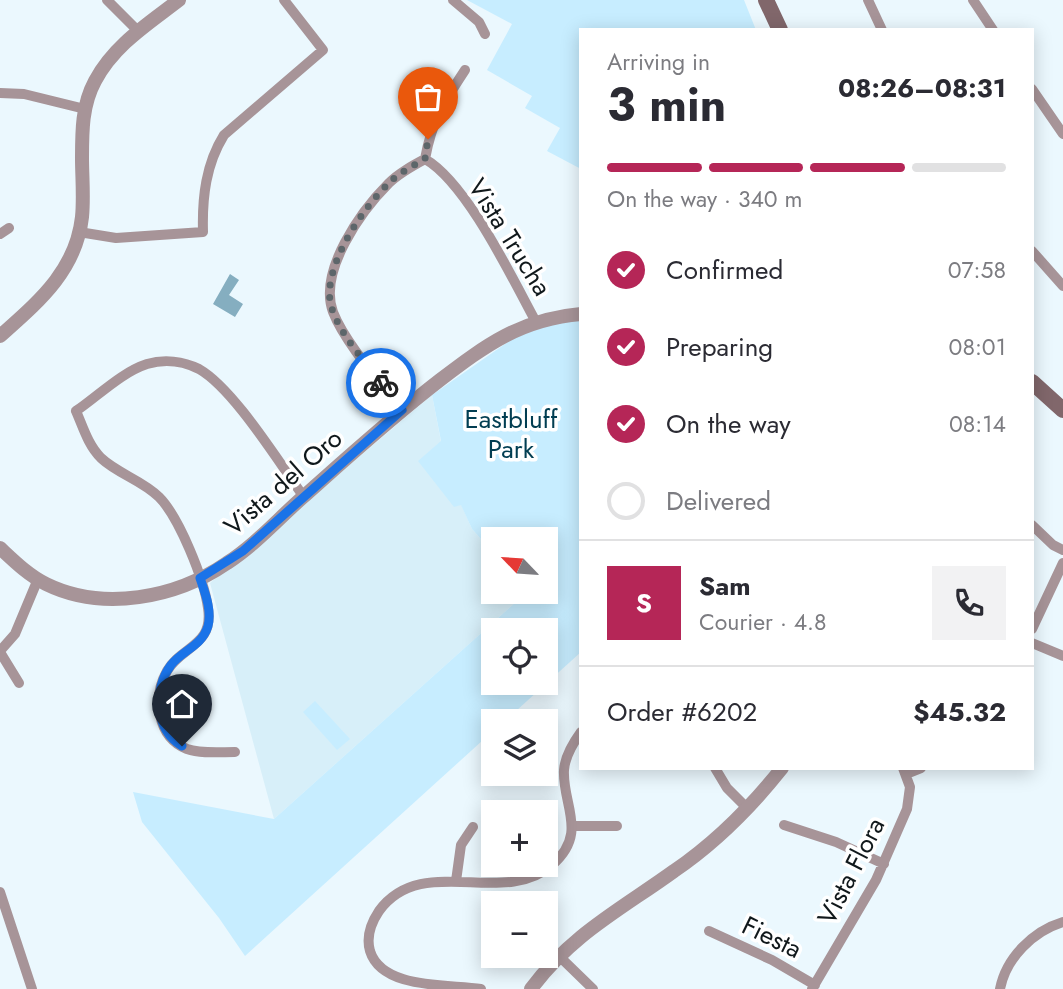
<!DOCTYPE html>
<html lang="en">
<head>
<meta charset="utf-8">
<style>
	body { margin:0; font-family:Jost,sans-serif; background:#f2f2f3; color:#2b2b33; height:100vh; display:flex; flex-direction:column; font-size:26px; white-space:nowrap }
	* { box-sizing:border-box; margin:0 }
	p { font-size:23px; color:#7c7c81 }
	.icon { flex:none; width:38px; height:38px; fill:none; stroke:currentColor; stroke-width:2; stroke-linecap:round; stroke-linejoin:round }
	.map { position:relative; flex:1; overflow:hidden }
	.drawer { position:absolute; left:579px; top:28px; width:455px; height:742px; display:flex; flex-direction:column; background:#fff; border-radius:0px; box-shadow:0 4px 18px #0003 }
	.drawer>* { flex:none }
	.needle { width:46px; rotate:295deg }
	.controls { position:absolute; left:481px; top:527px; display:grid; gap:14px }
	.controls a { display:grid; place-items:center; width:77px; height:77px; border-radius:0px; background:#fff; box-shadow:0 4px 18px #0003; font-size:35px }
	.pin { position:absolute; display:grid; place-items:center; width:60px; height:60px; color:#fff; margin:-72px -30px; border-radius:50% 50% 50% 0; rotate:-45deg; box-shadow:0 0 7px #0007 }
	.pin .icon { rotate:45deg }
	.courier { position:absolute; display:grid; place-items:center; width:70px; height:70px; margin:-35px; border:5px solid #1a73e8; border-radius:50%; background:#fff; color:#222; box-shadow:0 2px 9px #0007 }
	.headline em { font-style:normal; font-weight:700 }
	.headline div { display:flex; flex-direction:column-reverse }
	.headline { display:flex; align-items:center; justify-content:space-between; height:119px; padding:0 28px }
	h1 { font-size:46px; font-weight:700; line-height:52px }
	.bar { display:grid; grid-template-columns:repeat(4,1fr); gap:10px 7px; align-content:center; height:84px; padding:0 28px }
	.bar i { height:9px; border-radius:5px; background:#e1e1e2 }
	.bar .current { background:#b52657 }
	.bar p { grid-column:span 4 }
	.line { display:flex; align-items:center; gap:18px; padding:0 28px; border-top:2px solid #e1e1e2 }
	.line div { flex:1 }
	.round { display:grid; place-items:center; flex:none; width:74px; height:74px; border-radius:0px; background:#f2f2f3 }
	ol { padding:0 28px; list-style:none }
	li { display:flex; align-items:center; gap:21px; height:77px }
	li p { margin-inline-start:auto }
	li .icon { padding:7px; border-radius:50%; background:#b52657; color:#fff; stroke-width:4 }
	li:last-child { color:#7c7c81 }
	li i { width:38px; height:38px; border:4px solid #e1e1e2; border-radius:50% }
	.map>svg:first-child { display:block }
	.built { fill:#d7eff9 }
	.green { fill:#c7edff; fill-rule:evenodd }
	.water { fill:#85aec0 }
	.lines { fill:none; stroke-linecap:round; stroke-linejoin:round }
	.minor { stroke:#a79498; stroke-width:10 }
	.tertiary { stroke:#a79498; stroke-width:14 }
	.secondary { stroke:#81676b; stroke-width:16 }
	.done { stroke:#5d666a; stroke-width:7; stroke-dasharray:0 12.6 }
	.route { stroke:#1a73e8; stroke-width:9 }
	.labels { text-anchor:middle; dominant-baseline:central; stroke-width:7; stroke-linejoin:round; paint-order:stroke }
	.street-label { font-size:26px; fill:#10181b; stroke:#fff }
	.park-label { font-size:26px; fill:#023e52; stroke:#fff }
</style>
</head>
<body>
<div class="map">
<svg width="1063" height="989" viewBox="0 0 1063 989">
	<rect width="100%" height="100%" fill="#ebf8fe"/>
	<path class="built" d="M432,395L441,442L419,461L461,504L472,529L493,553L494,592H527L274,819L210,583Z"/>
	<path class="green" d="M467,0H744L756,30H581V169L547,151L560,128L525,108L532,96L487,70L512,24Z
		M581,320V652L505,721H494L493,731L245,956L219,918L142,822L133,792L274,819L527,592H546V539H494L493,553L472,529L461,505L454,507L418,461L441,441L432,395L512,339L547,325ZM494,630H546V682H494Z
		M315,701L350,739L337,750L303,712Z"/>
	<path class="water" d="M230,274L239,280L229,295L243,304L235,317L213,304Z"/>
	<g class="lines">
		<path class="minor" d="M107,0L138,31
			M453,0L479,22L485,34
			M868,0L882,30
			M973,0L993,30
			M1032,89L1063,134
			M0,93L24,94L85,109
			M425,159C432,120 444,102 465,70
			M79,232L116,238L203,232C202,197 206,164 224,135L323,50L284,0
			M0,234L9,228
			M1032,251L1063,286
			M402,410C381,383 345,343 333,312C318,271 361,211 389,183C399,173 412,166 425,159C467,183 512,278 536,322
			M1032,525L1053,545L1063,550
			M1032,629L1063,563
			M1032,643L1063,656
			M0,651L15,634L38,579
			M0,652L19,683
			M235,752C220,752 201,754 187,749C157,737 152,698 167,671C181,646 214,646 208,608C204,579 179,517 159,497C142,480 118,474 101,458C88,445 83,427 76,411C98,396 122,372 147,364C164,359 183,361 199,369C234,389 279,463 304,497
			M715,768L727,788L747,808
			M906,774L921,768
			M784,825L836,842L884,864
			M572,826H617
			M456,881L461,845L473,827
			M0,892L32,989
			M709,931L772,960L815,985
			M559,956L593,989
			M481,989C445,984 382,989 370,951C366,937 371,923 379,911C422,852 503,908 552,865C589,833 562,805 564,770C565,756 573,743 581,732
			M812,989L876,880L907,809L910,787L903,768
			M1000,989C1006,958 1033,931 1063,922"/>
		<path class="tertiary" d="M0,336C38,302 76,271 82,217C84,197 82,177 82,158C82,131 82,105 95,81C114,45 148,24 179,0
			M0,548C14,561 28,575 46,584C103,612 176,598 227,563C255,545 278,519 303,497C348,457 392,417 440,380C486,345 521,319 581,314
			M531,989C572,934 620,910 674,871C715,843 751,807 782,768"/>
		<path class="secondary" d="M766,0L780,30
			M1032,382L1063,410"/>
	</g>
	<g class="lines">
		<path class="done" d="M381,383C365,361 335,329 330,301C325,263 363,208 389,183C399,173 412,166 425,159L428,139"/>
		<path class="route" d="M182,746C154,730 153,689 171,665C183,650 202,646 208,626C212,610 205,593 200,578L243,551L402,410L381,383"/>
	</g>
	<g class="labels">
		<g class="street-label">
			<text transform="translate(510 237) rotate(58)">Vista Trucha</text>
			<text transform="translate(283 482) rotate(-41)">Vista del Oro</text>
			<text transform="translate(851 871) rotate(-63)">Vista Flora</text>
			<text transform="translate(772 937) rotate(26)">Fiesta</text>
		</g>
		<g class="park-label">
			<text x="511" y="419">Eastbluff<tspan x="511" dy="30">Park</tspan></text>
		</g>
	</g>
</svg>
<div class="controls">
<a><svg class="needle" viewBox="-14 -14 28 28"><path d="M0-13l5 13h-10z" fill="#e53935"/><path d="M0 13l5-13h-10z" fill="#7c7c81"/></svg></a>
<a><svg class="icon" aria-label="locate" viewBox="0 0 24 24"><circle cx="12" cy="12" r="6"/><path d="M12 2v4M12 18v4M2 12h4M18 12h4"/></svg></a>
<a><svg class="icon" aria-label="layers" viewBox="0 0 24 24"><path d="M12 4l9 5-9 5-9-5zM3 14l9 5 9-5"/></svg></a>
<a>+</a>
<a>−</a>
</div>
<div class="pin" style="left:428px;top:139px;background:#ea580c"><svg class="icon" aria-label="bag" viewBox="0 0 24 24"><path d="M5 8h14l-1 12H6zM9 8a3 3 0 0 1 6 0"/></svg></div>
<div class="pin" style="left:182px;top:746px;background:#1f2937"><svg class="icon" aria-label="home" viewBox="0 0 24 24"><path d="M3 11l9-7 9 7M6 9v11h12V9"/></svg></div>
<div class="courier" style="left:381px;top:383px"><svg class="icon" aria-label="bike" viewBox="0 0 24 24"><circle cx="6" cy="16" r="4"/><circle cx="18" cy="16" r="4"/><path d="M6 16l4-8h5l3 8M10 8l3 8H6M13 5h3"/></svg></div>
<section class="drawer">
<div class="headline"><div><h1>3 min</h1><p>Arriving in</p></div><em>08:26–08:31</em></div>
<div class="bar"><i class="current"></i><i class="current"></i><i class="current"></i><i></i><p>On the way · 340 m</p></div>
<ol>
<li><svg class="icon" aria-label="check" viewBox="0 0 24 24"><path d="M5 12l5 5 9-10"/></svg>Confirmed<p>07:58</p></li>
<li><svg class="icon" aria-label="check" viewBox="0 0 24 24"><path d="M5 12l5 5 9-10"/></svg>Preparing<p>08:01</p></li>
<li><svg class="icon" aria-label="check" viewBox="0 0 24 24"><path d="M5 12l5 5 9-10"/></svg>On the way<p>08:14</p></li>
<li><i></i>Delivered</li>
</ol>
<div class="line" style="height:126px"><b class="round" style="background:#b52657;color:#fff">S</b><div><b>Sam</b><p>Courier · 4.8</p></div><a class="round"><svg class="icon" aria-label="phone" viewBox="0 0 24 24"><path d="M5 4h4l2 5-3 2q2 4 5 5l2-3 5 2v4C11 20 4 13 5 4z"/></svg></a></div>
<div class="line" style="height:91px"><div>Order #6202</div><b>$45.32</b></div>
</section>
</div>
</body>
</html>
